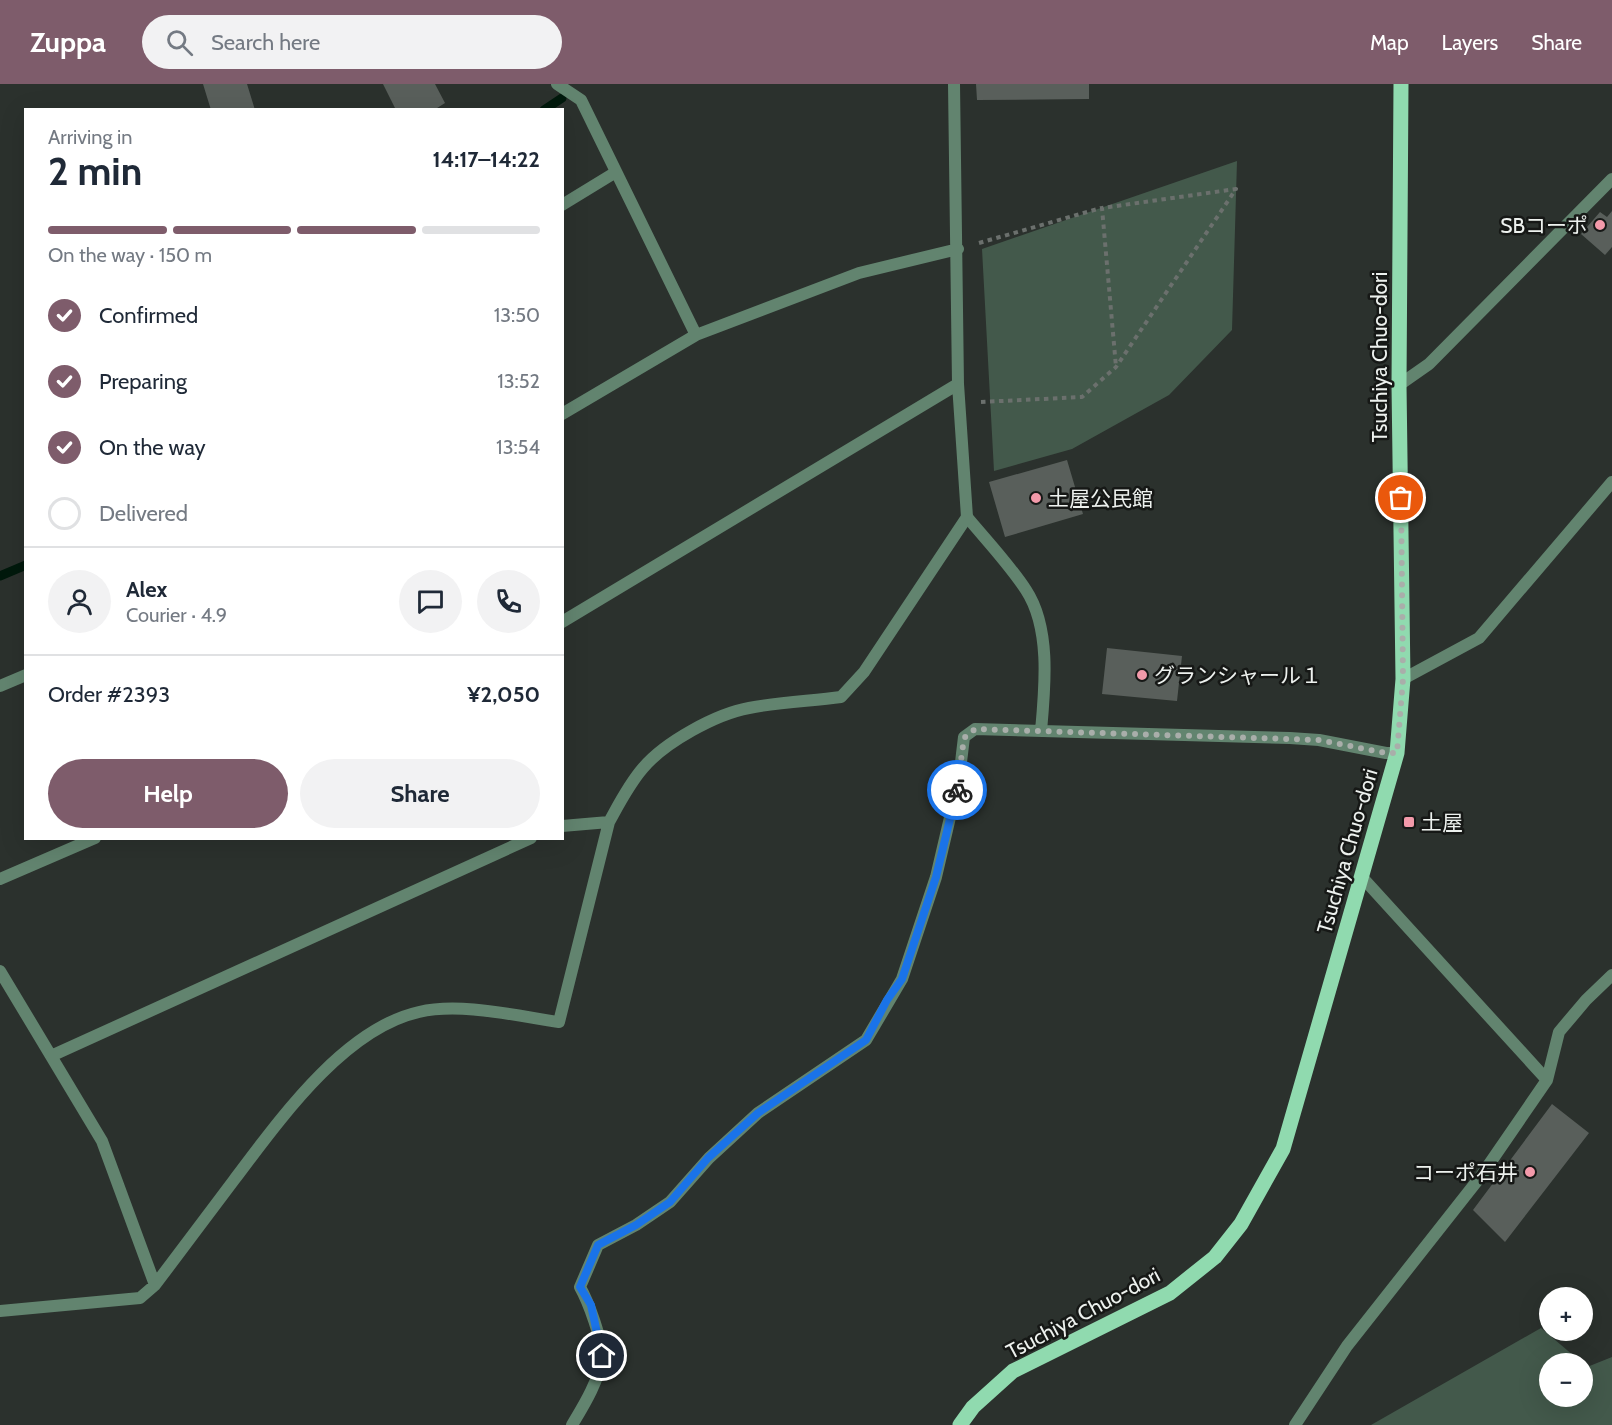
<!DOCTYPE html>
<html lang="en">
<head>
<meta charset="utf-8">
<style>
	body { margin:0; font-family:Cabin,"Noto Sans JP",sans-serif; background:#f2f2f3; color:#1f2937; height:100vh; display:flex; flex-direction:column; font-size:22px; white-space:nowrap }
	* { box-sizing:border-box; margin:0 }
	p { font-size:20px; color:#747a83 }
	.icon { flex:none; width:33px; height:33px; fill:none; stroke:currentColor; stroke-width:2; stroke-linecap:round; stroke-linejoin:round }
	.map { position:relative; flex:1; overflow:hidden }
	.drawer { position:absolute; left:24px; top:24px; width:540px; height:732px; display:flex; flex-direction:column; background:#fff; border-radius:0px; box-shadow:0 6px 24px #0002 }
	.drawer>* { flex:none }
	.buttons { position:absolute; left:1539px; top:1203px; display:grid; gap:12px }
	.buttons a { display:grid; place-items:center; width:54px; height:54px; border-radius:50%; background:#fff; box-shadow:0 6px 24px #0002; font-size:30px }
	.pin { position:absolute; display:grid; place-items:center; width:51px; height:51px; color:#fff; margin:-26px; border:3px solid #fff; border-radius:50%; box-shadow:0 2px 6px #0007 }
	.courier { position:absolute; display:grid; place-items:center; width:60px; height:60px; margin:-30px; border:4px solid #1a73e8; border-radius:50%; background:#fff; color:#222; box-shadow:0 2px 8px #0007 }
	.summary em { font-style:normal; font-weight:800 }
	.summary div { display:flex; flex-direction:column-reverse }
	.summary { display:flex; align-items:center; justify-content:space-between; height:102px; padding:0 24px }
	h1 { font-size:39px; font-weight:800; line-height:45px }
	.bar { display:grid; grid-template-columns:repeat(4,1fr); gap:9px 6px; align-content:center; height:72px; padding:0 24px }
	.bar i { height:8px; border-radius:4px; background:#e0e1e3 }
	.bar .selected { background:#7e5c6b }
	.bar p { grid-column:span 4 }
	.line { display:flex; align-items:center; gap:15px; padding:0 24px; border-top:2px solid #e0e1e3 }
	.line div { flex:1 }
	.round { display:grid; place-items:center; flex:none; width:63px; height:63px; border-radius:32px; background:#f2f2f3 }
	ol { padding:0 24px; list-style:none }
	li { display:flex; align-items:center; gap:18px; height:66px }
	li p { margin-inline-start:auto }
	li .icon { padding:6px; border-radius:50%; background:#7e5c6b; color:#fff; stroke-width:4 }
	li:last-child { color:#747a83 }
	li i { width:33px; height:33px; border:3px solid #e0e1e3; border-radius:50% }
	.cta { display:flex; gap:12px; margin-top:auto; padding:12px 24px }
	.cta a { flex:1; height:69px; border-radius:36px; background:#7e5c6b; color:#fff; font-size:24px; font-weight:800; line-height:69px; text-align:center }
	.cta a+a { background:#f2f2f3; color:#1f2937 }
	header { display:flex; align-items:center; gap:36px; box-sizing:border-box; height:84px; padding:0 30px; background:#7e5c6b; color:#fff }
	header strong { font-size:28px }
	nav { display:flex; gap:33px; margin-inline-start:auto; font-size:21px }
	.search { width:420px; height:54px; background:#f2f2f3; display:flex; align-items:center; gap:15px; box-sizing:border-box; padding:0 21px; border-radius:33px; color:#747a83; font-size:22px }
	.map>svg:first-child { display:block }
	.green { fill:#43594b; fill-rule:evenodd }
	.lines { fill:none; stroke-linecap:round; stroke-linejoin:round }
	.stream { stroke:#01190c; stroke-width:9 }
	.building { fill:#595f5b }
	.path { stroke:#6b706d; stroke-width:4; stroke-dasharray:4.5 4.5; stroke-linecap:butt }
	.service { stroke:#62846f; stroke-width:12 }
	.minor { stroke:#62846f; stroke-width:12 }
	.primary { stroke:#90daaf; stroke-width:15 }
	.done { stroke:#a9aeaa; stroke-width:6; stroke-dasharray:0 10.8 }
	.route { stroke:#1a73e8; stroke-width:8 }
	.poi-dot { fill:#f39aaa; stroke:#161816; stroke-width:2 }
	.labels { text-anchor:middle; dominant-baseline:central; stroke-width:5; stroke-linejoin:round; paint-order:stroke }
	.poi-label { font-size:21px; fill:#edf1ee; stroke:#161816; text-anchor:start }
	.street-label { font-size:21px; fill:#edf1ee; stroke:#161816 }
</style>
</head>
<body>
<header>
<strong>Zuppa</strong>
<div class="search"><svg class="icon" aria-label="search" viewBox="0 0 24 24"><circle cx="10" cy="10" r="6"/><path d="M15 15l6 6"/></svg>Search here</div>
<nav><a>Map</a><a>Layers</a><a>Share</a></nav>
</header>
<div class="map">
<svg width="1612" height="1341" viewBox="0 0 1612 1341">
	<rect width="100%" height="100%" fill="#2b312d"/>
	<path class="green" d="M1237,77L1232,246L1169,311L1072,365L994,387L982,165Z
		M1541,1244L1587,1283L1612,1273V1341H1371ZM1550,1280H1582V1312H1550Z"/>
	<g class="lines">
		<path class="stream" d="M544,26L562,14
			M0,492L26,481"/>
	</g>
	<path class="building" d="M203,0H247L255,26H211Z
		M383,0H435L445,19L434,26H396Z
		M976,0H1089V15L977,16Z
		M1612,127V163L1605,171L1581,150L1600,128L1607,133Z
		M1067,376L1083,430L1005,453L989,398Z
		M1107,564L1182,572L1177,617L1102,610Z
		M1552,1020L1589,1049L1505,1158L1473,1126Z"/>
	<g class="lines">
		<path class="path" d="M979,159L1101,124
			M981,318L1082,313L1116,283L1236,105L1102,124L1116,283"/>
		<path class="service" d="M967,433C987,457 1009,480 1026,506C1051,544 1045,603 1041,647
			M572,1341C584,1321 599,1297 602,1273C603,1257 588,1217 580,1203L598,1161L636,1141L670,1118L709,1074L758,1029L866,956L902,895L936,793L959,695L964,653L975,645L1290,654L1319,656L1386,669H1397"/>
		<path class="minor" d="M557,0L581,16L696,251
			M562,121L616,88
			M1399,301L1429,280L1612,95
			M562,330L696,251L859,189L958,165
			M562,538L958,300
			M1403,595L1479,554L1612,398
			M0,602L26,591
			M562,742L609,738
			M1361,792L1547,996
			M0,795L95,754
			M0,887L102,1057L155,1201
			M51,972L531,754
			M0,1227L140,1214L155,1201C181,1166 208,1131 234,1096C278,1038 343,945 419,928C460,918 517,932 559,938L609,738C619,720 629,700 643,684C665,658 716,630 749,624C779,618 811,617 841,613L864,588L967,433L958,300L954,0
			M1295,1341L1347,1262L1481,1092L1547,996L1559,948L1586,916L1612,891"/>
		<path class="primary" d="M960,1341L973,1323L1013,1287L1170,1209L1215,1173L1241,1140L1283,1065L1397,669L1403,595L1399,301L1401,0"/>
	</g>
	<g class="lines">
		<path class="done" d="M957,706L964,654L975,645L1319,656L1386,669H1397L1403,595L1401,414"/>
		<path class="route" d="M602,1272L591,1221L580,1203L598,1161L636,1141L670,1118L708,1074L758,1029L866,956L887,916L902,895L936,793L957,706"/>
	</g>
	<g class="poi-dot">
		<circle cx="1600" cy="141" r="6"/>
		<circle cx="1036" cy="414" r="6"/>
		<circle cx="1142" cy="591" r="6"/>
		<rect x="1403" y="732" width="12" height="12" rx="3"/>
		<circle cx="1530" cy="1088" r="6"/>
	</g>
	<g class="labels">
		<g class="poi-label">
			<text x="1588" y="141" text-anchor="end">SBコーポ</text>
			<text x="1048" y="414">土屋公民館</text>
			<text x="1154" y="591">グランシャール１</text>
			<text x="1421" y="738">土屋</text>
			<text x="1518" y="1088" text-anchor="end">コーポ石井</text>
		</g>
		<g class="street-label">
			<text transform="translate(1379 273) rotate(-90)">Tsuchiya Chuo-dori</text>
			<text transform="translate(1347 767) rotate(-74)">Tsuchiya Chuo-dori</text>
			<text transform="translate(1083 1229) rotate(-28)">Tsuchiya Chuo-dori</text>
		</g>
	</g>
</svg>
<div class="buttons">
<a>+</a>
<a>−</a>
</div>
<div class="pin" style="left:1401px;top:414px;background:#ea580c"><svg class="icon" aria-label="bag" viewBox="0 0 24 24"><path d="M5 8h14l-1 12H6zM9 8a3 3 0 0 1 6 0"/></svg></div>
<div class="pin" style="left:602px;top:1272px;background:#1f2937"><svg class="icon" aria-label="home" viewBox="0 0 24 24"><path d="M3 11l9-7 9 7M6 9v11h12V9"/></svg></div>
<div class="courier" style="left:957px;top:706px"><svg class="icon" aria-label="bike" viewBox="0 0 24 24"><circle cx="6" cy="16" r="4"/><circle cx="18" cy="16" r="4"/><path d="M6 16l4-8h5l3 8M10 8l3 8H6M13 5h3"/></svg></div>
<section class="drawer">
<div class="summary"><div><h1>2 min</h1><p>Arriving in</p></div><em>14:17–14:22</em></div>
<div class="bar"><i class="selected"></i><i class="selected"></i><i class="selected"></i><i></i><p>On the way · 150 m</p></div>
<ol>
<li><svg class="icon" aria-label="check" viewBox="0 0 24 24"><path d="M5 12l5 5 9-10"/></svg>Confirmed<p>13:50</p></li>
<li><svg class="icon" aria-label="check" viewBox="0 0 24 24"><path d="M5 12l5 5 9-10"/></svg>Preparing<p>13:52</p></li>
<li><svg class="icon" aria-label="check" viewBox="0 0 24 24"><path d="M5 12l5 5 9-10"/></svg>On the way<p>13:54</p></li>
<li><i></i>Delivered</li>
</ol>
<div class="line" style="height:108px"><a class="round"><svg class="icon" aria-label="person" viewBox="0 0 24 24"><circle cx="12" cy="8" r="4"/><path d="M4 21q1-7 8-7t8 7"/></svg></a><div><b>Alex</b><p>Courier · 4.9</p></div><a class="round"><svg class="icon" aria-label="chat" viewBox="0 0 24 24"><path d="M4 5h16v11H9l-5 4z"/></svg></a><a class="round"><svg class="icon" aria-label="phone" viewBox="0 0 24 24"><path d="M5 4h4l2 5-3 2q2 4 5 5l2-3 5 2v4C11 20 4 13 5 4z"/></svg></a></div>
<div class="line" style="height:78px"><div>Order #2393</div><b>¥2,050</b></div>
<div class="cta"><a>Help</a><a>Share</a></div>
</section>
</div>
</body>
</html>
